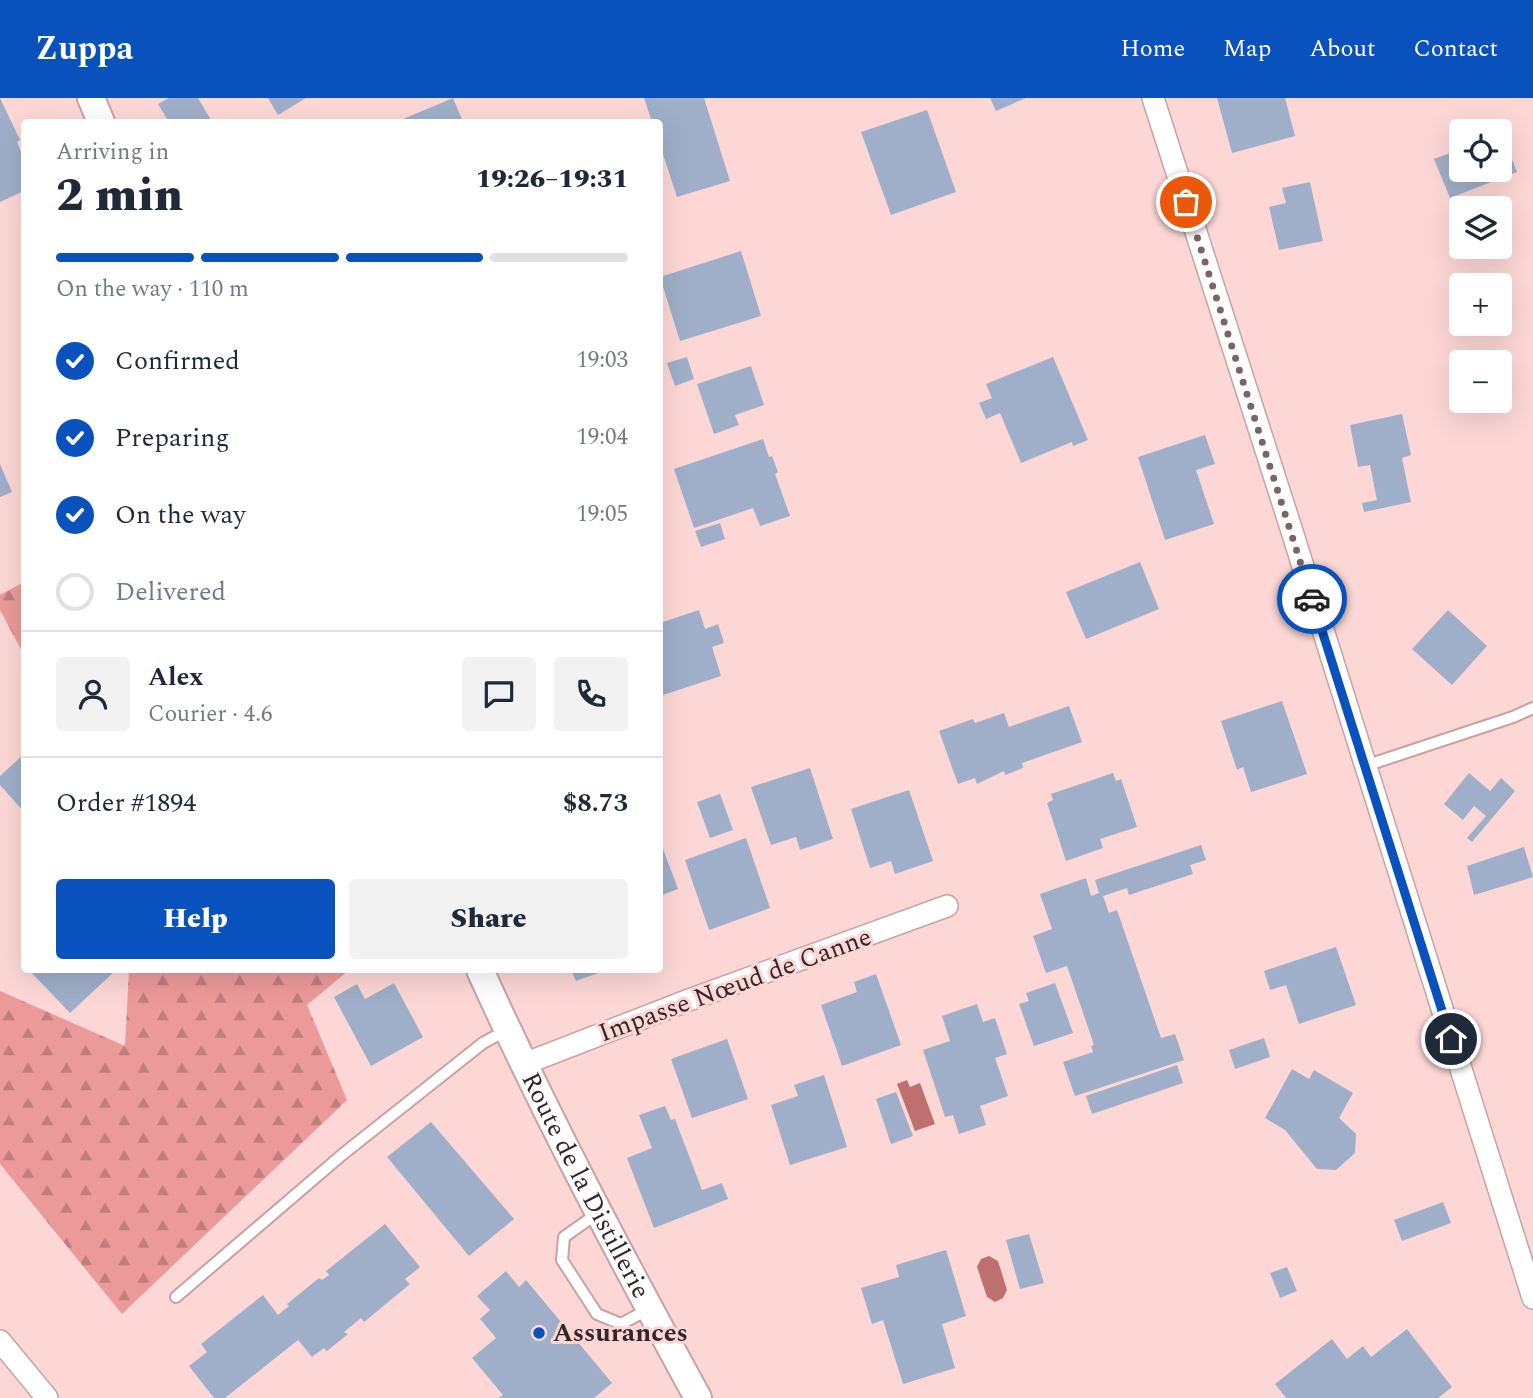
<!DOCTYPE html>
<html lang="en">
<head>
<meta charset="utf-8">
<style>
	body { margin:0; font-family:Spectral,serif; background:#f2f2f3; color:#1f2937; height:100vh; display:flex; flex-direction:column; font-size:26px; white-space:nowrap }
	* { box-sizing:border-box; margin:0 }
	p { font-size:23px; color:#747a83 }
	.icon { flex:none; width:38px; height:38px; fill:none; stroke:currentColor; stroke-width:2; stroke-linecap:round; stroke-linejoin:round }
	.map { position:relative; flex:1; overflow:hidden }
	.sheet { position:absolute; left:21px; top:21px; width:642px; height:854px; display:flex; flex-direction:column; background:#fff; border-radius:7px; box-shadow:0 7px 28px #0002 }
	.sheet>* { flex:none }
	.controls { position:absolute; left:1449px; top:21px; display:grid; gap:14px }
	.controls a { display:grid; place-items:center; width:63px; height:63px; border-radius:7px; background:#fff; box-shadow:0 7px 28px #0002; font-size:35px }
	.pin { position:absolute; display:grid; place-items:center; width:60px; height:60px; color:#fff; margin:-30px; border:4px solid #fff; border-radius:50%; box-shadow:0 2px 7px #0007 }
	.courier { position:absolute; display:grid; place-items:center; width:70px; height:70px; margin:-35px; border:5px solid #0952bd; border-radius:50%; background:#fff; color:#222; box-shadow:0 2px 9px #0007 }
	.overview em { font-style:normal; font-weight:800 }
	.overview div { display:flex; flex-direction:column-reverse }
	.overview { display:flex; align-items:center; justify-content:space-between; height:119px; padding:0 35px }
	h1 { font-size:46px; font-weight:800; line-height:52px }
	.bar { display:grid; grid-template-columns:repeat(4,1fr); gap:10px 7px; align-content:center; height:84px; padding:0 35px }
	.bar i { height:9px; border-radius:5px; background:#e0e1e3 }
	.bar .active { background:#0952bd }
	.bar p { grid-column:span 4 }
	.line { display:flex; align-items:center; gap:18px; padding:0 35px; border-top:2px solid #e0e1e3 }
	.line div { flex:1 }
	.round { display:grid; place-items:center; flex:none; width:74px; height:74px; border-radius:7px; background:#f2f2f3 }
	ol { padding:0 35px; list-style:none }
	li { display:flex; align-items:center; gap:21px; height:77px }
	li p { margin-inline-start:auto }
	li .icon { padding:7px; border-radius:50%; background:#0952bd; color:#fff; stroke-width:4 }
	li:last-child { color:#747a83 }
	li i { width:38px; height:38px; border:4px solid #e0e1e3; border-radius:50% }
	.action { display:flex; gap:14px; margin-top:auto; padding:14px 35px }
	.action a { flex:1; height:80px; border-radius:7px; background:#0952bd; color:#fff; font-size:28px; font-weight:800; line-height:80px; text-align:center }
	.action a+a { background:#f2f2f3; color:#1f2937 }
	header { display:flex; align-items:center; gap:42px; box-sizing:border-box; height:98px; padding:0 35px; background:#0952bd; color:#fff }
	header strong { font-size:33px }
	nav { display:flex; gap:38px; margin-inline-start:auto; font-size:24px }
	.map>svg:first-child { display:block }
	.forest { fill:url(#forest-firs) }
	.water { fill:#bd706f }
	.building { fill:#9fafc9 }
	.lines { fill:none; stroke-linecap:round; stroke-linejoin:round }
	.service-casing { stroke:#c6a3a1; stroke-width:14 }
	.minor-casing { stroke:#c6a3a1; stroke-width:24 }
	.tertiary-casing { stroke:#c6a3a1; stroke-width:30 }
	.service { stroke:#fff; stroke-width:10 }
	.minor { stroke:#fff; stroke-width:21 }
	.tertiary { stroke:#fff; stroke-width:26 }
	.done { stroke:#7b6564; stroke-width:7; stroke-dasharray:0 12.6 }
	.route { stroke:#0952bd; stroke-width:9 }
	.poi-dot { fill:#0952bd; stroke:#fcd7d5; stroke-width:2.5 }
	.labels { text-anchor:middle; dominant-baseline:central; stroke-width:6; stroke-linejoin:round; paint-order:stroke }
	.street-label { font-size:26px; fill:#352727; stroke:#fcd7d5 }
	.poi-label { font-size:26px; font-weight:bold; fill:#352727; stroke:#fcd7d5; text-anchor:start }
</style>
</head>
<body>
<header>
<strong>Zuppa</strong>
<nav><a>Home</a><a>Map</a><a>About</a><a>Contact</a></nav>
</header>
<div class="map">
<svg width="1533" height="1300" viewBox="0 0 1533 1300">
	<defs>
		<pattern id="forest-firs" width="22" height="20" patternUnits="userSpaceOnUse" patternTransform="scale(1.75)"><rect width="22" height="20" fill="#ec9a99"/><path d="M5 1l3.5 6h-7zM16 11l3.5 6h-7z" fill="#c07e7d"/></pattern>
	</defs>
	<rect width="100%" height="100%" fill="#fcd7d5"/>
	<path class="forest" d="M24,484V557L0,512V497Z
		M129,872H349L307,907L347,1002L122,1216L0,1066V893L125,948Z"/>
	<path class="water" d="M907,982L910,989L920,985L935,1026L915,1033L897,986Z
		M989,1158L998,1163L1007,1192L1003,1200L995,1204L987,1199L977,1169L981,1161Z"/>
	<path class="building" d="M0,0L20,42L17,44L24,61V93L0,104Z
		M169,0H198L211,22L206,24H169L158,6Z
		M268,0H306L278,17Z
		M453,0L463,24H396Z
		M644,0H704L730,83L677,99L660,47V24H652Z
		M990,0H1026L996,13Z
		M1217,0H1285L1295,38L1232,55Z
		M927,12L956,94L891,117L861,34Z
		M1502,35L1517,74L1450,100L1434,61L1461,51V72H1500V36Z
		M1310,84L1323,143L1279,152L1269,109L1286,105L1282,90Z
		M741,153L761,218L680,243L660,179Z
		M687,259L694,281L675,288L667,265Z
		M1053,259L1088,342L1073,348L1072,344L1021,365L1000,315L986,321L979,305L992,300L986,286Z
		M751,268L764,307L735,317L739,327L714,336L697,286Z
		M1402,316L1411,357L1402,360L1411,404L1364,414L1362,405L1377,402L1370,367L1358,369L1350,327Z
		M1205,337L1215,366L1196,372L1214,426L1165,442L1138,359Z
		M763,341L769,359L772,358L778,374L775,376L790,418L760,428L753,410L694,430L674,371Z
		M0,366L12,394L0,399Z
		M720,425L725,441L701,449L695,433Z
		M1140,464L1159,511L1086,541L1066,494Z
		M699,512L705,531L718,526L724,545L712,549L721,578L660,598V525Z
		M1448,512L1487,548L1452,587L1412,551Z
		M1282,603L1307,676L1251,694L1243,669L1237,672L1221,623Z
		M1069,608L1082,644L1022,665L1023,670L1005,677L1004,673L977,686L975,680L958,686L939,633L973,621L975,625L1004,615L1009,629Z
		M24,656V714L0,687V678Z
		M810,670L833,741L800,752L796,739L771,747L751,689Z
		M1113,675L1116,683L1121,681L1137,729L1100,741L1103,750L1066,763L1047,705L1053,702L1051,696Z
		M1469,675L1490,693L1501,680L1515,693L1472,744L1467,740L1486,718L1474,708L1463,722L1444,706Z
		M909,692L933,763L895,776L891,763L870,770L851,711Z
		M720,696L733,732L710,740L697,704Z
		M746,740L770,810L709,832L685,762Z
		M660,743L678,791L660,798Z
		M1201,747L1206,762L1190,767L1193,776L1129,797L1127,790L1103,798L1109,815L1117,812L1161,940L1175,936L1184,962L1075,998L1063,964L1093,954L1091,948L1094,947L1067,868L1046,875L1033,838L1052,831L1040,796L1086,780L1091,798L1099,795L1095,782Z
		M1524,749L1533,779L1474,797L1467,768Z
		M1336,849L1356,907L1299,926L1286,887L1270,892L1264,873Z
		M29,872H116L70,915Z
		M571,872H607L576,883Z
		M876,876L901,947L842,968L821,907L857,894L854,884Z
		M394,885L423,939L371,968L334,899L357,886L365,901Z
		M1055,885L1073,935L1034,948L1019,906L1029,903L1026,895Z
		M977,906L983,924L995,920L1007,956L995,960L1008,998L980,1008L986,1027L959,1036L953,1017L945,1019L923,952L950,943L942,918Z
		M1264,940L1270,959L1235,971L1229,952Z
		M727,941L748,1001L692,1020L671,961Z
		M1177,967L1183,985L1092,1016L1086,998Z
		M1292,971L1309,981L1314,972L1353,995L1339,1020L1356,1036L1355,1055L1336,1072L1317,1071L1285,1032L1265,1020Z
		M824,977L847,1049L790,1067L771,1007L798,998L794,987Z
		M896,994L913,1038L891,1046L876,1001Z
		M665,1008L671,1022L675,1021L702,1092L722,1085L728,1101L654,1130L627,1060L652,1050L639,1017Z
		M431,1024L514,1121L469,1158L387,1059Z
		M1443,1104L1451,1125L1402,1143L1394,1122Z
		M385,1126L420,1169L405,1181L410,1186L364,1224L361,1220L344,1234L348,1236L327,1253L324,1250L312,1259L298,1242L225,1300H214L189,1268L207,1254L201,1246L263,1197L278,1217L289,1208L287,1206L319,1180L322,1182L329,1177L326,1173Z
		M1029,1136L1044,1185L1020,1191L1006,1142Z
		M946,1152L966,1218L942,1226L955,1270L903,1286L883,1222L872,1226L861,1190L899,1179L896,1167Z
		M1287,1169L1297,1193L1280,1200L1270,1175Z
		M506,1173L519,1189L526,1182L612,1285L594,1300H498L503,1297L472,1260L496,1240L480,1221L490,1212L477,1198Z
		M1407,1231L1452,1289L1438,1300H1286L1275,1286L1332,1241L1347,1261L1363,1248L1371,1259Z"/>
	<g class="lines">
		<defs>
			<path id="service" d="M1365,668L1513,619L1533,610
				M598,1115L564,1139L562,1162L597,1216L621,1226L649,1211
				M176,1199L343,1056L483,945L507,932"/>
			<path id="minor" d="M1153,0L1290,427L1533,1200
				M524,966L689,902L947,808
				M0,1243L47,1300"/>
			<g id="tertiary">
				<path d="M91,0L101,24"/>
				<path id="s1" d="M480,872C546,1018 621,1159 698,1300"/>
			</g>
		</defs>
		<use href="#service" class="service-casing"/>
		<use href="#minor" class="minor-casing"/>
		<use href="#tertiary" class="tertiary-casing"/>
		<use href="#service" class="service"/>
		<use href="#minor" class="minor"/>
		<use href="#tertiary" class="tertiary"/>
	</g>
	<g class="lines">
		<path class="done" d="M1186,104L1312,501"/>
		<path class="route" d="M1312,501L1451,941"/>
	</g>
	<circle class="poi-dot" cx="539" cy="1235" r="7"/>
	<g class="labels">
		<g class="street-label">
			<text transform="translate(735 887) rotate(-20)">Impasse Nœud de Canne</text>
			<text stroke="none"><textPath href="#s1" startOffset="240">Route de la Distillerie</textPath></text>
		</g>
		<g class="poi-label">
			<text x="553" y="1235">Assurances</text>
		</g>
	</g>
</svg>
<div class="controls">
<a><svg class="icon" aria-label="locate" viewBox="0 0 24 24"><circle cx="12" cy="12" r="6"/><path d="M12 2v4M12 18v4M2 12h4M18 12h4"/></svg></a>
<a><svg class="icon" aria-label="layers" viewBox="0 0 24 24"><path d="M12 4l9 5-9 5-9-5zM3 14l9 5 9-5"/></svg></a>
<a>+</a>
<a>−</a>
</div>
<div class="pin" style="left:1186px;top:104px;background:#ea580c"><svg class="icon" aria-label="bag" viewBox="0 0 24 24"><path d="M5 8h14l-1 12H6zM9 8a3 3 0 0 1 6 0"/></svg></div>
<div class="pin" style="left:1451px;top:941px;background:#1f2937"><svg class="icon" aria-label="home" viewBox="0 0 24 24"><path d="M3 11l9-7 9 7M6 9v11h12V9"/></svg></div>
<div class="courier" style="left:1312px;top:501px"><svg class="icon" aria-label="car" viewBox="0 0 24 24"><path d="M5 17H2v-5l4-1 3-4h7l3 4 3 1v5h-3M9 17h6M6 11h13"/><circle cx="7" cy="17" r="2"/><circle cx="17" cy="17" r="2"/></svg></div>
<section class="sheet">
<div class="overview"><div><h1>2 min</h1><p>Arriving in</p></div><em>19:26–19:31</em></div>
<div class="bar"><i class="active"></i><i class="active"></i><i class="active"></i><i></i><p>On the way · 110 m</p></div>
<ol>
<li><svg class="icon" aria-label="check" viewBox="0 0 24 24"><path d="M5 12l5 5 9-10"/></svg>Confirmed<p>19:03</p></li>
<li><svg class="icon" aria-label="check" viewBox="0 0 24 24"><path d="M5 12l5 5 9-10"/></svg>Preparing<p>19:04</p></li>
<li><svg class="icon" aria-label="check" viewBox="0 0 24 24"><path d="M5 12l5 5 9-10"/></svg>On the way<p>19:05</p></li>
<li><i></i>Delivered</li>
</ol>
<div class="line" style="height:126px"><a class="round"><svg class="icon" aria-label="person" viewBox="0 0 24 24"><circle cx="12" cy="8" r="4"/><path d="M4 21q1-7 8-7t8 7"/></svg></a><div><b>Alex</b><p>Courier · 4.6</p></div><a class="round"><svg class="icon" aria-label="chat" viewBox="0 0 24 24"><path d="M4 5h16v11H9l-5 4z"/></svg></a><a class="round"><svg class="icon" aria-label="phone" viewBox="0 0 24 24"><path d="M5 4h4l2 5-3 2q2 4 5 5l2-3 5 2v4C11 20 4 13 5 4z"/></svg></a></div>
<div class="line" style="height:91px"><div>Order #1894</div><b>$8.73</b></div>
<div class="action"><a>Help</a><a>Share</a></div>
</section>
</div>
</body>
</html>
